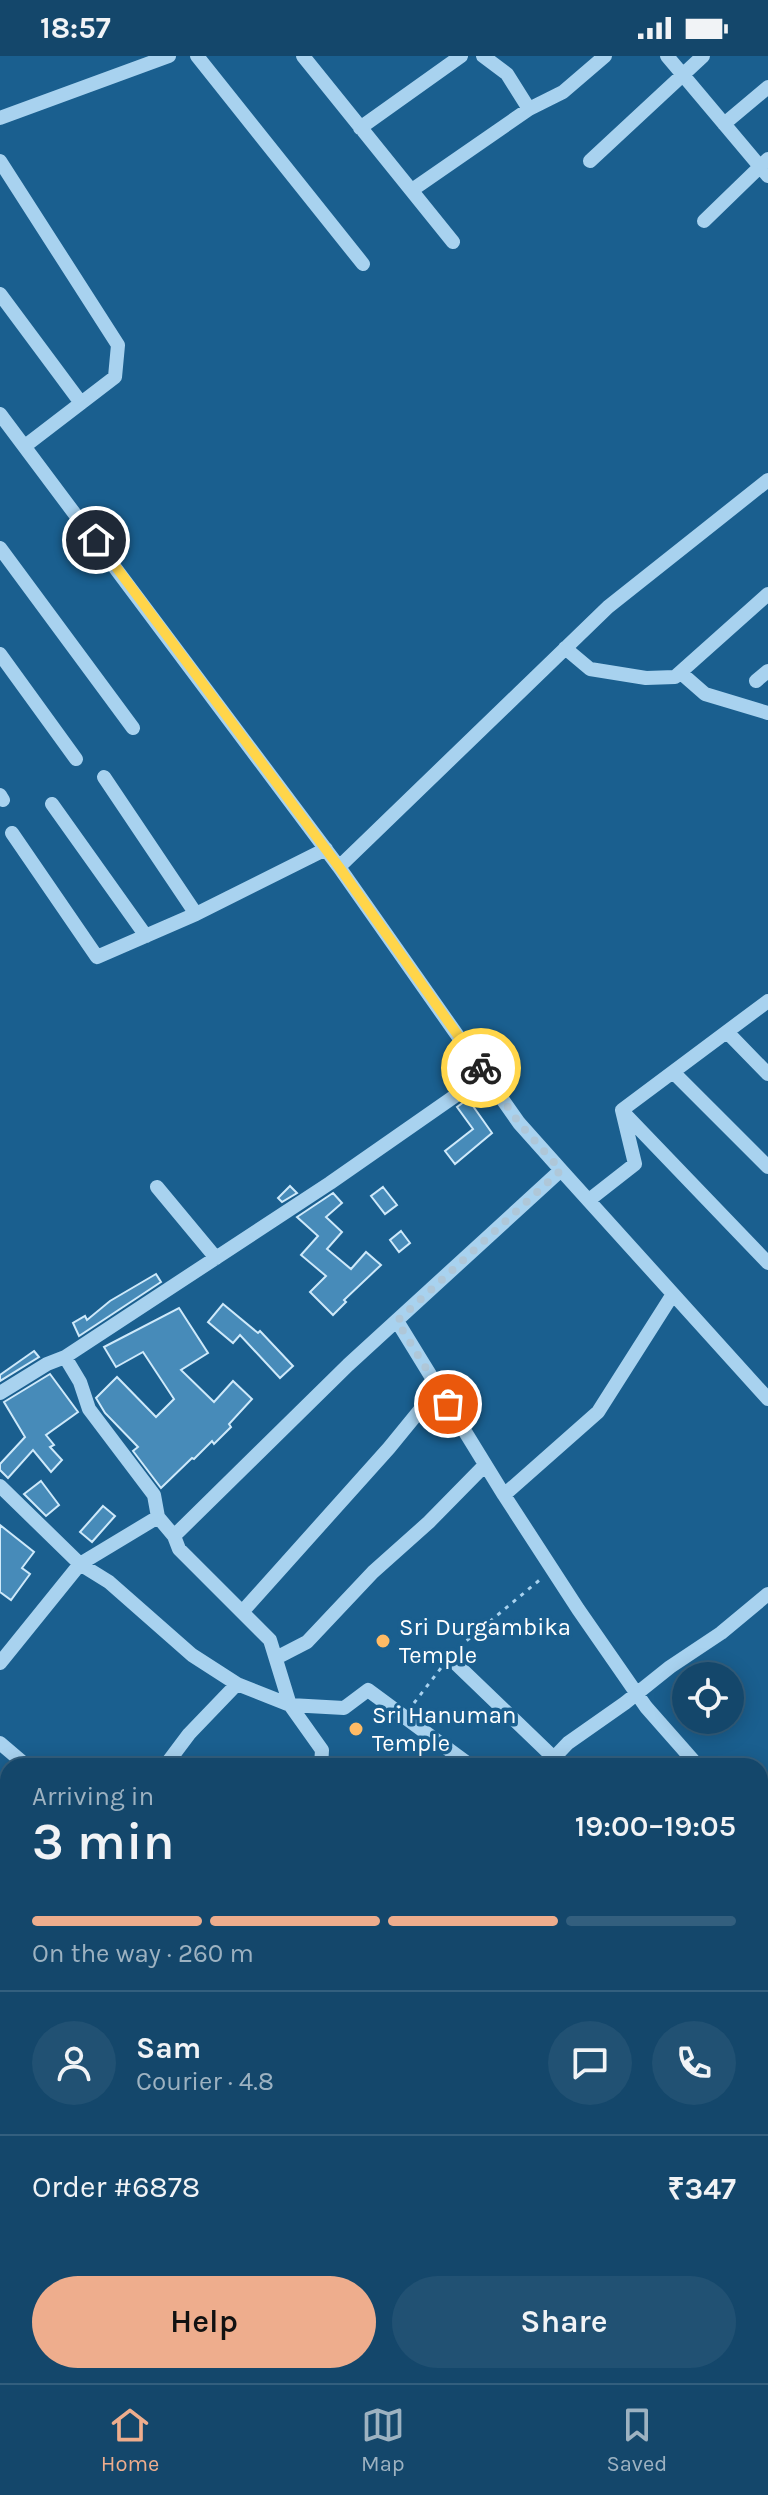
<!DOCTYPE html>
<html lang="en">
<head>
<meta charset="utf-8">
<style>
	body { margin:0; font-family:Karla,sans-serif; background:#215173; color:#f1f3f6; height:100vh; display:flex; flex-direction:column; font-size:30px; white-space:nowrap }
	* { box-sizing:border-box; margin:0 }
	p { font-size:26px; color:#9db2c1 }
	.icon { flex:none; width:44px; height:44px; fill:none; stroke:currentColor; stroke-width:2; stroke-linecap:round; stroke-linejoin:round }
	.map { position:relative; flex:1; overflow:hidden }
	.sheet { position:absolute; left:0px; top:1702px; width:768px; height:626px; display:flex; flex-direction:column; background:#14476b; border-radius:24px 24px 0 0; box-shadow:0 4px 20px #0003,0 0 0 2px #335f7e }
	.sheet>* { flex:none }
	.tools { position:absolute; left:672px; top:1606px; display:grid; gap:16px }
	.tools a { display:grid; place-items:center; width:72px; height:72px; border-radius:50%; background:#14476b; box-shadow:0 4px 20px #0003,0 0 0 2px #335f7e; font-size:40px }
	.pin { position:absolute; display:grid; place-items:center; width:68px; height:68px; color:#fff; margin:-34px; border:4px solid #fff; border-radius:50%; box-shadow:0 2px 8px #0007 }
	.courier { position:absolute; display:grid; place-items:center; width:80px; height:80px; margin:-40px; border:6px solid #ffd54a; border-radius:50%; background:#fff; color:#222; box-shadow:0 2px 10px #0007 }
	.summary em { font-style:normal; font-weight:600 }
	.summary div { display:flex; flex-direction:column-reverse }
	.summary { display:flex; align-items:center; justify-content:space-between; height:136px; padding:0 32px }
	h1 { font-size:52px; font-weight:600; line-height:60px }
	.bar { display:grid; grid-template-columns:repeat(4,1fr); gap:12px 8px; align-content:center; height:96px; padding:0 32px }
	.bar i { height:10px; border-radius:6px; background:#335f7e }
	.bar .current { background:#eead8d }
	.bar p { grid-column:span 4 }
	.line { display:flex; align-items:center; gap:20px; padding:0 32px; border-top:2px solid #335f7e }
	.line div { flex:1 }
	.round { display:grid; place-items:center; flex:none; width:84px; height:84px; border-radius:42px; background:#215173 }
	.primary-button { display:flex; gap:16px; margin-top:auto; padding:16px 32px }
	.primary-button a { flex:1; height:92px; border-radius:48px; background:#eead8d; color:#111; font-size:32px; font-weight:600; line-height:92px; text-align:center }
	.primary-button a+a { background:#215173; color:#f1f3f6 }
	.status { display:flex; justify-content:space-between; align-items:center; height:56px; padding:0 40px; background:#14476b; direction:ltr }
	.status svg { height:22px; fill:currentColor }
	.tab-bar { display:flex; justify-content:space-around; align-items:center; height:112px; border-top:2px solid #335f7e; background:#14476b; font-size:22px; color:#9db2c1 }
	.tab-bar a { display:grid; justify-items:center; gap:4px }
	.tab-bar .current { color:#eead8d }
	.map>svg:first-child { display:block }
	.building { fill:#478bb9; stroke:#cee9fa; stroke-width:2 }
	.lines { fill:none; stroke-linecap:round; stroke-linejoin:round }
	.path { stroke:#a8d2ef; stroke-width:3; stroke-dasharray:4 6; stroke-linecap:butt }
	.minor { stroke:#a8d2ef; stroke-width:14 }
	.done { stroke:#afc7d8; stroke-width:8; stroke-dasharray:0 14.4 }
	.route { stroke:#ffd54a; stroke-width:10 }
	.poi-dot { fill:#ffbb65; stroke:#1a5f8f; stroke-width:3 }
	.labels { text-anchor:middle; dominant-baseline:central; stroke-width:7; stroke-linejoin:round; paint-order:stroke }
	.poi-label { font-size:24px; fill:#fff; stroke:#1a5f8f; text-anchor:start }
</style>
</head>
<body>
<div class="status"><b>18:57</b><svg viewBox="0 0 49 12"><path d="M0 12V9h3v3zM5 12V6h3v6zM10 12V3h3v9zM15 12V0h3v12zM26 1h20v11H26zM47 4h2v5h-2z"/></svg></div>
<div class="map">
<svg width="768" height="2327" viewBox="0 0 768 2327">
	<rect width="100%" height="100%" fill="#1a5f8f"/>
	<path class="building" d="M468,1043L492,1077L455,1108L445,1095L473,1073L457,1051Z
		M290,1130L297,1137L282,1146L278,1142Z
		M383,1131L397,1149L385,1158L371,1140Z
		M333,1137L342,1147L326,1161L342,1176L327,1193L351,1213L366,1196L381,1209L344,1244L346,1246L333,1259L310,1236L326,1220L301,1199L318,1180L297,1161Z
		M401,1175L410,1187L399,1196L390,1184Z
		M156,1218L161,1226L79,1280L73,1267L85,1260L87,1264L110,1245Z
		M223,1248L258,1277L260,1275L293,1310L280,1322L240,1279L233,1287L208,1266Z
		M179,1252L208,1297L181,1314L214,1346L233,1325L252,1343L229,1368L231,1371L214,1388L212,1385L194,1403L192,1402L161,1432L133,1395L138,1391L105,1357L96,1342L117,1321L156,1361L174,1343L143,1296L116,1311L104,1291Z
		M34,1295L39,1301L0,1325V1319Z
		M50,1318L78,1356L46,1379L54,1389L50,1391L62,1404L51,1416L33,1394L8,1422L0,1414V1408L25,1381L4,1346Z
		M41,1425L59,1449L46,1460L24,1438Z
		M103,1450L115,1460L92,1486L80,1476Z
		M0,1469L34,1496L22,1512L30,1518L11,1544L0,1536Z"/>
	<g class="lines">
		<path class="path" d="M459,1591L542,1522
			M414,1647L441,1612"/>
		<path class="minor" d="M197,0L363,208
			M303,0L453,186
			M483,0L507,18L529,53
			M667,0L768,120
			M0,62L169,0
			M724,68L768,31
			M360,72L461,0
			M0,105L118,289L115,321L25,390
			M590,105L703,0
			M412,134L529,53L563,36L605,0
			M704,165L768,103
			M0,238L81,347
			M0,358L339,811
			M0,492L133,672
			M565,592L590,613L646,622L675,621L768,538
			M0,598L76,703
			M681,617L705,638L768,657
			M756,625L768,615
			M104,721L196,858
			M0,739L3,744
			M52,748L146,880
			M12,777L97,901L196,858L326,793
			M727,976L768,1018
			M673,1016L768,1111
			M624,1057L768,1207
			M561,1114L519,1067L339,811L608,551L768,424
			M157,1131L216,1202
			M589,1144L635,1108L622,1054L768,945
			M397,1265L504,1439L578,1553L646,1651L698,1710
			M65,1301L80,1326L89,1353L154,1439L158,1461
			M0,1337L47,1308L65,1301L330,1127L485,1019
			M0,1430L80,1508L109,1526L192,1599L237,1628L290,1649L270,1584L179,1493L174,1480L158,1461L80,1508L0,1607
			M504,1439L598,1356L673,1238
			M174,1480L348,1309L561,1114L768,1343
			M243,1555L389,1392L438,1332
			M276,1602L307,1586L373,1516L429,1466L485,1409
			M450,1602L554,1702
			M290,1649L344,1652L368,1634L471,1710
			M290,1649L322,1694L321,1710
			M0,1687L27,1710
			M165,1710L189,1678L237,1628
			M546,1710L568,1687L625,1647L670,1611L721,1577L768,1538
			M760,1753L768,1758
			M0,1767L8,1775
			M760,1800L768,1771
			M0,1909L8,1912
			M760,1925L768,1931
			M760,2093L768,2099
			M0,2098L8,2103
			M760,2130L768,2122
			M760,2201L768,2207
			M0,2245L8,2233
			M760,2298L768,2304
			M8,2320L18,2327
			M218,2320L226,2327
			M340,2320L348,2327
			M446,2320L453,2327
			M392,2327L402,2320
			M547,2327L555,2320"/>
	</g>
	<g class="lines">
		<path class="done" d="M448,1348L397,1265L561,1114L519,1067L481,1012"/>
		<path class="route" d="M96,484L339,811L481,1012"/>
	</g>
	<g class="poi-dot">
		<circle cx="383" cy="1585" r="8"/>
		<circle cx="356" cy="1673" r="8"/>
	</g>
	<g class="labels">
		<g class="poi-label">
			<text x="399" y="1571">Sri Durgambika<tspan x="399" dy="28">Temple</tspan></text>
			<text x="372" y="1659">Sri Hanuman<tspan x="372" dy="28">Temple</tspan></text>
		</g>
	</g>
</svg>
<div class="tools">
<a><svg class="icon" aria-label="locate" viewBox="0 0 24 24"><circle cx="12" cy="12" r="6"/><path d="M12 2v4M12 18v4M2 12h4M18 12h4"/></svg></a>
</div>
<div class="pin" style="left:448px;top:1348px;background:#ea580c"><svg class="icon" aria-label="bag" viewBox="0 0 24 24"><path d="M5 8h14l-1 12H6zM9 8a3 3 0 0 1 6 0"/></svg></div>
<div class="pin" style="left:96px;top:484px;background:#1f2937"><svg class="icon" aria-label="home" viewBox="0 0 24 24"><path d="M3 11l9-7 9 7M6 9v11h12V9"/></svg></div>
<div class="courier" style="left:481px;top:1012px"><svg class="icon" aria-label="bike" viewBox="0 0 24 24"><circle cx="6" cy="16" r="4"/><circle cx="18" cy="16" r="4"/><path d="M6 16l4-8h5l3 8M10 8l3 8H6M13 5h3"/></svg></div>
<section class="sheet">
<div class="summary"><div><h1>3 min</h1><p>Arriving in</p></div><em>19:00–19:05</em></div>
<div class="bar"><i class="current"></i><i class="current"></i><i class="current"></i><i></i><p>On the way · 260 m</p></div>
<div class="line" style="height:144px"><a class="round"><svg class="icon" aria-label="person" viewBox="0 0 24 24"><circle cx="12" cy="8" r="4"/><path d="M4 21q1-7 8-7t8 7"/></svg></a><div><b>Sam</b><p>Courier · 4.8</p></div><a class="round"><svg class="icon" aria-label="chat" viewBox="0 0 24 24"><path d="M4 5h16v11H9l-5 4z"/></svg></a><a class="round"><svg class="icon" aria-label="phone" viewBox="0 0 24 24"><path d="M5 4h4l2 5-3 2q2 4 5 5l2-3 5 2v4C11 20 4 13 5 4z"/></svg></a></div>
<div class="line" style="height:104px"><div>Order #6878</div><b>₹347</b></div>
<div class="primary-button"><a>Help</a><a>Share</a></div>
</section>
</div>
<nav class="tab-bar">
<a class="current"><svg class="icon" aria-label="home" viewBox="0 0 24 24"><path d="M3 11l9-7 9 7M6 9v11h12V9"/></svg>Home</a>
<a><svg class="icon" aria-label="map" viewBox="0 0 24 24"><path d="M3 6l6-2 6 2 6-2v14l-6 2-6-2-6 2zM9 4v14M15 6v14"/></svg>Map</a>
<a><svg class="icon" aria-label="saved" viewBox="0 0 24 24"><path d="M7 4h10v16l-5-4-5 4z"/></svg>Saved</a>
</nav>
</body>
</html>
